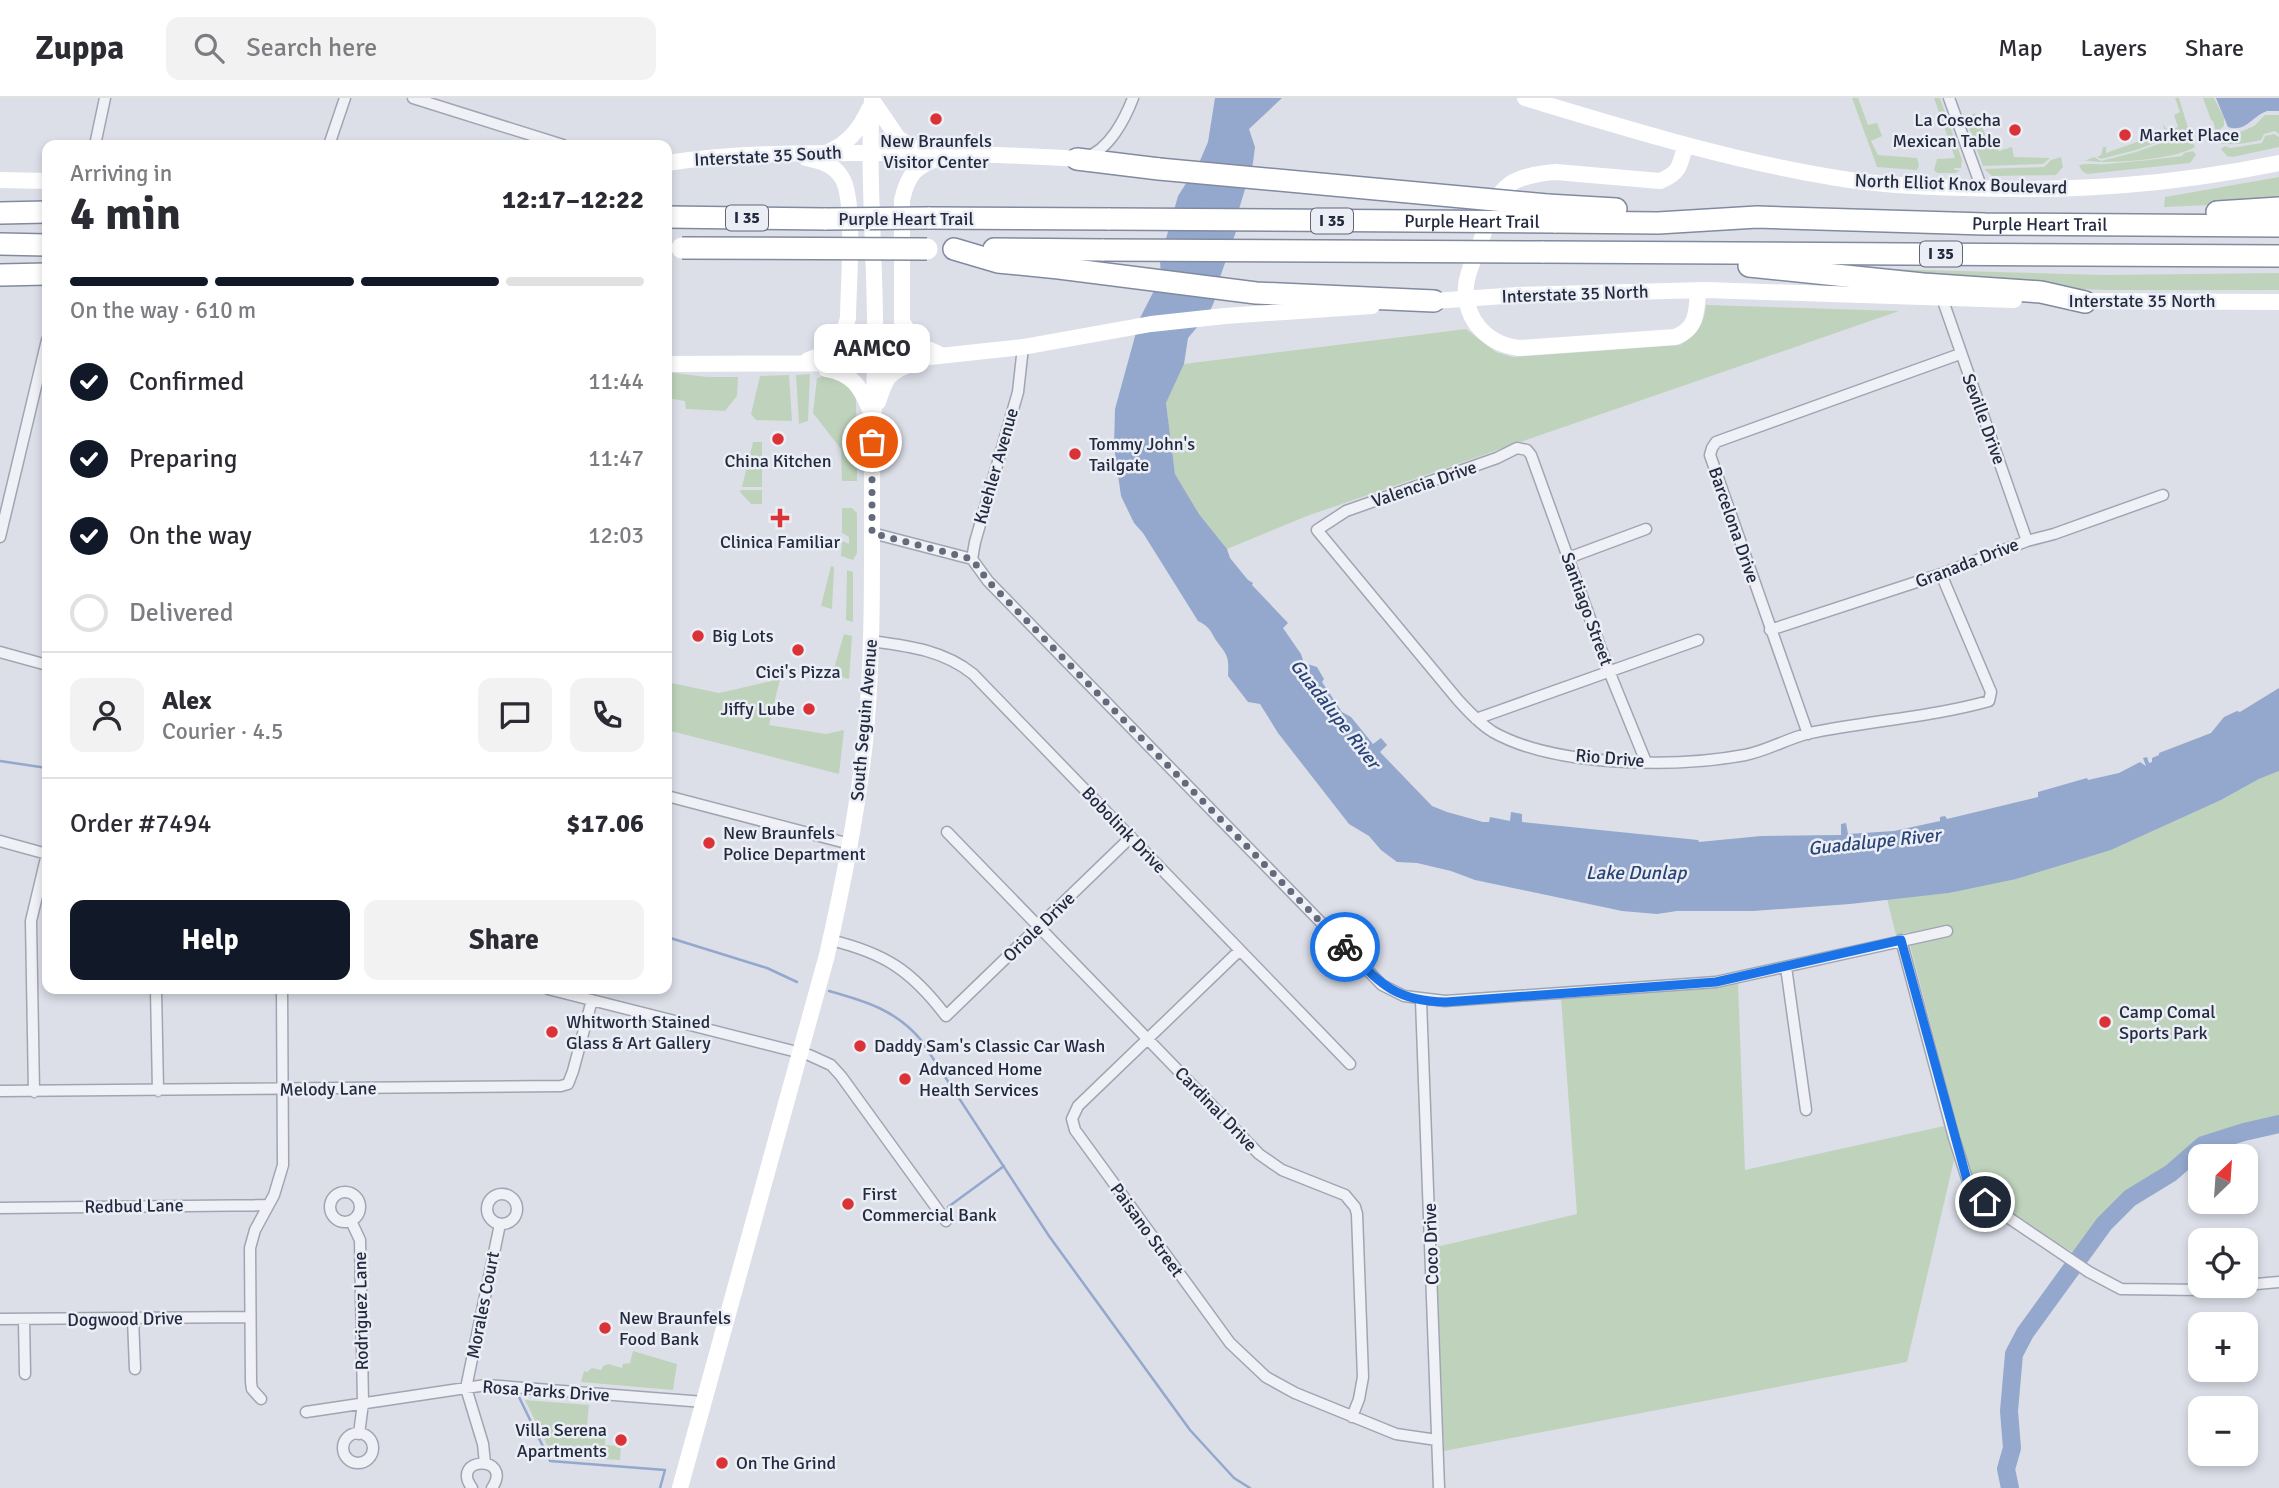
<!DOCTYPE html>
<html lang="en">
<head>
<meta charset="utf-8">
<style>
	body { margin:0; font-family:Signika,sans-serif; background:#f2f2f3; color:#2b2b33; height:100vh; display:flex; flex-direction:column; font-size:26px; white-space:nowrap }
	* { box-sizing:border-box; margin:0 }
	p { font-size:23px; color:#7c7c81 }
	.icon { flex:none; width:38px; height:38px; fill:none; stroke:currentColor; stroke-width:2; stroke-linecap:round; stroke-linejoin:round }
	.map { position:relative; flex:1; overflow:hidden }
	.drawer { position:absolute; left:42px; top:42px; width:630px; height:854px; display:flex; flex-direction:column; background:#fff; border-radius:14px; box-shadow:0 4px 10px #0003 }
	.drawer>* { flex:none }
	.needle { width:46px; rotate:25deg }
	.fabs { position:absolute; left:2188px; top:1046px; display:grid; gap:14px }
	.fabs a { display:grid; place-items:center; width:70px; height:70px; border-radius:14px; background:#fff; box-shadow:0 4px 10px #0003; font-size:35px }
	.pin { position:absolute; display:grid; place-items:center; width:60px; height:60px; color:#fff; margin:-30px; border:4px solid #fff; border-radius:50%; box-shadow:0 2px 7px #0007 }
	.courier { position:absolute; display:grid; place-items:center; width:70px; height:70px; margin:-35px; border:5px solid #1a73e8; border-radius:50%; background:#fff; color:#222; box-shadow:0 2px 9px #0007 }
	.bubble { position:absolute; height:49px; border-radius:14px; background:#fff; box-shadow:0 4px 10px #0003; font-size:23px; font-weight:700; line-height:49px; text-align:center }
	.summary em { font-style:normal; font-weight:700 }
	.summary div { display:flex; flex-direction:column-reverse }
	.summary { display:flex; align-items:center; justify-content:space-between; height:119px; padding:0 28px }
	h1 { font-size:46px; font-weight:700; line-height:52px }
	.bar { display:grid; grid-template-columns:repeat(4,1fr); gap:10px 7px; align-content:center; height:84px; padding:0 28px }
	.bar i { height:9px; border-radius:5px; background:#e1e1e2 }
	.bar .active { background:#111827 }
	.bar p { grid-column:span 4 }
	.line { display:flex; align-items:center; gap:18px; padding:0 28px; border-top:2px solid #e1e1e2 }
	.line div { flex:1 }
	.round { display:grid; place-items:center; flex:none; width:74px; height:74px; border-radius:14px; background:#f2f2f3 }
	ol { padding:0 28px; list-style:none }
	li { display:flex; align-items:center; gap:21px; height:77px }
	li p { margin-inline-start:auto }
	li .icon { padding:7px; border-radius:50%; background:#111827; color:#fff; stroke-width:4 }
	li:last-child { color:#7c7c81 }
	li i { width:38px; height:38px; border:4px solid #e1e1e2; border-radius:50% }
	.button { display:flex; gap:14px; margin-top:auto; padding:14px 28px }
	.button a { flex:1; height:80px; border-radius:14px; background:#111827; color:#fff; font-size:28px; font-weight:700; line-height:80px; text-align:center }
	.button a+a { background:#f2f2f3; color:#2b2b33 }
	header { display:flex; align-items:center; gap:42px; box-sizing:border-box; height:98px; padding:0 35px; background:#fff; border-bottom:2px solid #e1e1e2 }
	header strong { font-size:33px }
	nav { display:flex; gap:38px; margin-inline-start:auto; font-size:24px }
	.search { width:490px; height:63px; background:#f2f2f3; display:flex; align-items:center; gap:18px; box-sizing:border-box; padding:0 24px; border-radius:14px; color:#7c7c81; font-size:26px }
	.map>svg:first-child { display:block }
	.green { fill:#bfd3bc }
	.water { fill:#93a8cc }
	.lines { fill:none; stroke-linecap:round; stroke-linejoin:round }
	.stream { stroke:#93a8cc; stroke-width:2.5 }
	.river { stroke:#93a8cc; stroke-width:18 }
	.minor-casing { stroke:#a1a5b2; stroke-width:13 }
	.motorway-casing { stroke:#828aa0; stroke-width:24 }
	.minor { stroke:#eff1f6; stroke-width:10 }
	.secondary { stroke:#fff; stroke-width:16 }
	.motorway { stroke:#fff; stroke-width:21 }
	.motorway-bridge-casing { stroke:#828aa0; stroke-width:24; stroke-linecap:butt }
	.secondary-bridge { stroke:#fff; stroke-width:16 }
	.motorway-bridge { stroke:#fff; stroke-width:21 }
	.done { stroke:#646a7b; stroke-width:7; stroke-dasharray:0 12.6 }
	.route { stroke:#1a73e8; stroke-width:9 }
	.poi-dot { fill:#db3238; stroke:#ebeef5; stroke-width:2.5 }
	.labels { text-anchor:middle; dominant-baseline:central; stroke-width:5; stroke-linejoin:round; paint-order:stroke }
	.shield { fill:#ebeef5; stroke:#606676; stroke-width:2 }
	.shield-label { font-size:16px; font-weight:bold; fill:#242b40 }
	.poi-label { font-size:18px; fill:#242b40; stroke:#ebeef5; text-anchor:start }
	.street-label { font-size:18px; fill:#242b40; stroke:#ebeef5 }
	.water-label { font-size:19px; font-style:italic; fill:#2a4477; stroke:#ebeef5 }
</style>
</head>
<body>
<header>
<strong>Zuppa</strong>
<div class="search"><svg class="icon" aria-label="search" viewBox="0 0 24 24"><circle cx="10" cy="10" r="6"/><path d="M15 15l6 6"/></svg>Search here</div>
<nav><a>Map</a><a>Layers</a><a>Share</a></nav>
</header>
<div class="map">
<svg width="2279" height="1390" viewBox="0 0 2279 1390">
	<rect width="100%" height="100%" fill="#dcdfe8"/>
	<path class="green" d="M1852,0H1858L1868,27L1877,25L1882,38L1871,43L1878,57L1917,60L1919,68L1917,72L1877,69Z
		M1934,0H1940L1962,62L1961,70H1954L1955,72H1960L1956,75H1937L1934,72L1937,61L1955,60Z
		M2175,0H2179L2188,30L2187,33L2195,49C2175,61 2126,64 2101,64C2095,64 2090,62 2084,63L2094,59L2101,63L2136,54L2184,37L2183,35L2136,52L2101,61L2097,59L2101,57L2103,49H2106V55L2165,34L2163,26L2168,33L2178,29L2174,17L2180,14Z
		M2203,0H2214L2224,20V28L2220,31L2221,35H2238L2254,28L2265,17H2279V36L2275,33L2264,36L2261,42C2246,45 2233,48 2219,45L2213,23L2211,22Z
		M1975,15L1977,21L1979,20L1989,47L1996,45L1999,53L2012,49L2014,59L2050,60L2043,66L1983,68L1967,24L1969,18Z
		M2274,36L2279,39V49L2233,59L2227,58L2221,51L2225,48L2230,50L2262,45L2265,38Z
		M2193,53L2196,57L2190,65L2087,76L2082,73L2079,67C2088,65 2097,67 2107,66C2132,64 2157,61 2182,58L2184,55Z
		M2061,59L2063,69L2056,77L1992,78L1984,71L2044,69L2051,62Z
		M2279,79V104L2164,109L2165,99Z
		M1886,171L2104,177L2279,175V192H2107L2007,188L1874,173Z
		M1706,207L1899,213L1307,418L1227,451L1199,416L1175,376L1166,305L1184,266L1466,231L1496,254L1513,259L1680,247C1697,237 1704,226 1706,207Z
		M667,274L707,279H738L737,298L725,313L686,311L685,303L667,300Z
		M810,276L808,323L799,326L796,277Z
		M822,276C836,277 851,288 856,301L857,383H842L841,351L813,315L817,280L821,279Z
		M789,277L792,323L756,322L751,316L760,278Z
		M753,344H762V367L748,365Z
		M747,368L762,369V389H742Z
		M741,392H762V406H751L740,394Z
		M842,410H852L857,415V455L853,462L841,458L842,443L849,446V439L842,435Z
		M831,468L834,469L832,511L821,508Z
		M847,472L853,474V524L846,522Z
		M844,536L852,538L849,581L832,577Z
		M780,581L769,627L826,636L844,632L839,676L667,632V584L719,595Z
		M2279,673V1022L2240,1028L2194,1046L2168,1071L2109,1111L2073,1154C2042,1136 1988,1107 1970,1076L1911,851L1909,834L1896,837L1887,801L1949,795L2111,752L2221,702L2259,681Z
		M1738,885L1745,1072L1944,1028L1954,1062L1907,1264L1444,1353L1436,1149L1577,1116L1561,899Z
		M633,1253L677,1266L673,1292L581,1284L584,1273L587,1274L592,1270L601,1272L603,1268L608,1266L622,1270L623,1266L630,1265Z
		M525,1302L589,1307L587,1327L600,1328V1335L605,1336V1347L621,1348L620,1362L586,1360V1353L577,1352L576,1359L552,1357Z"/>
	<path class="water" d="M1215,0H1282L1249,31L1255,49L1253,65L1239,111V125L1218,185L1214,204L1209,215L1188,240L1184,266L1166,305L1175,376L1199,416L1227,451L1230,460L1248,482L1253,485L1252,487L1288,525L1283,530L1301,556L1304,565L1317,569L1324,581L1322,584L1342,614L1351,619L1373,646L1381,640L1387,647L1380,654L1432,708L1447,714L1483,724H1489L1490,719L1510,723L1511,714L1522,716V724L1698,742L1699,744L1761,738L1841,737V726L1846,725L1848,736L1894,733L1940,723V719L1945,718L1947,721L2038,699V694L2087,680L2088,682L2119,675L2140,664L2146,668L2143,660L2147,659L2149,665L2152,664V660L2159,657V655L2211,635L2224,619L2237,613L2240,614L2279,590V673L2259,681L2221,702L2111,752L2016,781L1949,795L1850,806L1753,813H1677L1657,816L1622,813L1475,782L1451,773L1417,765L1397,764L1381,752L1369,738L1349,726L1278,635L1260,606L1248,604L1228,578C1229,560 1228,558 1218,545C1210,534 1212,530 1198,523L1143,435L1134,425L1121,398L1114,348L1115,311L1140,220L1161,179L1160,162L1178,98L1199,65L1208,44Z
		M2216,0H2279V13C2277,13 2269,13 2267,13C2252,18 2246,35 2228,29Z"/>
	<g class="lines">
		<path class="stream" d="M0,663L47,670
			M667,839L767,870L797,884
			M829,893C865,903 896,912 921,942L1049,1138L1190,1332L1234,1380L1250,1390
			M948,1109L1004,1068
			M519,1299L550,1363L665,1372L660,1390"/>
		<path class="river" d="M2010,1390L2006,1371L2012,1350L2009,1313L2014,1256L2025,1235L2104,1126L2130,1100L2171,1075L2203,1047L2244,1034L2279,1026"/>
		<defs>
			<path id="minor" d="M413,0L563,47
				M1949,0L1982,91
				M95,47L105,0
				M329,47L345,0
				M1086,59C1109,52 1125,21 1133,0
				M1942,200L2027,443
				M1023,249L1018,294L975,444L972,461L988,483L1382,887L1404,898L1445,903L1716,884L1947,833
				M872,435L972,461
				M0,439L47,242
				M1568,460L1646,431
				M1770,532L1941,476L2027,443L2054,436L2163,397
				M871,543C908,548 943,552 973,576L1350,966
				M0,554L47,567
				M1476,621L1698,542
				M1808,636L1710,357L1712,350L1716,344L1960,256
				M1646,664L1609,573L1531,357L1527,352L1517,350L1497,360L1346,413L1317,432L1458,602C1469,614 1480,626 1493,634C1555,669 1676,670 1745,657C1767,653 1788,640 1810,635C1868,623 1932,619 1989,603L1991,594L1941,476
				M667,698L850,746
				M947,734L1259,1056L1282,1072L1345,1097L1355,1109L1357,1116L1363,1279L1359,1301L1352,1319
				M0,743L47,756
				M830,842C885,855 912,873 946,918L1131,739
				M1901,842L1954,1040L1971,1093L1975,1097L2089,1174L2121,1191L2201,1192L2234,1188
				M1240,852L1078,1008L1072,1021L1075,1032L1230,1245L1266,1279L1295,1295L1396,1336L1437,1342
				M1786,869L1806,1012
				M156,891L158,993
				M548,891L809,957L831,967L841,978L946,1123
				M1421,902L1439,1390
				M0,993L561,988L568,986L573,973L592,902
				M34,994L31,823L47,756
				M330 1109a15 15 0 1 1 30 0a15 15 0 1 1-30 0Z
				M487 1111a15 15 0 1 1 30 0a15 15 0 1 1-30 0Z
				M0,1110L268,1107
				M351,1123L360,1142L363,1305L359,1336
				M2245,1187L2279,1184
				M0,1221L250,1219
				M133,1221L135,1271
				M24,1222L25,1276
				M261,1301L252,1291L251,1284L250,1150L255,1132L274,1097L283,1067L282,891
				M306,1314L486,1287L704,1304
				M343 1350a15 15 0 1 1 30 0a15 15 0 1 1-30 0Z
				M485,1365L483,1346L466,1290L500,1126
				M472,1390C449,1358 514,1357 492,1390"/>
			<g id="motorway">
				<path d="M1077,61L1159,71"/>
				<path d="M1547,107L1616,111"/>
				<path d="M2217,114L2279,110"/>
				<path d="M0,115L47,114"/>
				<path d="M667,119L826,121"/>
				<path d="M928,120L1110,121"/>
				<path id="s1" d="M1554,124L1658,125L1757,119L1985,126L2279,128"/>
				<path d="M0,146L47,147"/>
				<path d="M954,151L998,164L1059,170L1256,195L1434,203"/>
				<path d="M994,151L1104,152"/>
				<path d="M1542,154L2279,158"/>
				<path d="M1749,168L1923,186L2041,194L2085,204"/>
				<path d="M0,177L47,176"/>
			</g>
		</defs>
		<use href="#minor" class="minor-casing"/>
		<use href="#motorway" class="motorway-casing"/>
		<use href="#minor" class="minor"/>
		<path class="secondary" d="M1525,0C1628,31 1731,63 1837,80C1879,87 1922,89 1964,90C2074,94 2171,87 2279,65
			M872,2L898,40L921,54
			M1685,48C1680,67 1680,75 1660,83L1556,74C1541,75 1524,77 1510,86C1494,97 1489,119 1483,137C1478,153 1467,172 1466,188C1464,222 1487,246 1519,250L1675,239C1697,231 1697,213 1698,192
			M830,53C849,45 861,29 869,11
			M806,60C820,63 834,66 842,80C856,102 848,190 848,220C843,242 830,255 808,262
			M667,65C739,54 812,55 885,55C949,56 1013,56 1077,61
			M0,82L47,83
			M1518,197L1706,192L2014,202
			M2075,203L2279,204
			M939,256L917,246L902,224V102C908,75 916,68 942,59
			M667,266L875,265L1023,249L1151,226L1225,218L1372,208
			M826,271C852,275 861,289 870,312
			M878,304C885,282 888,273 912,266
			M680,1390L827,857C843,787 857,716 865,644C873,562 872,479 872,396C872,352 874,308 875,264C877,176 867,88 872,0"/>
		<use href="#motorway" class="motorway"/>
		<defs>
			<g id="motorway-bridge">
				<path d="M1159,71L1547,107"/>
				<path d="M826,121L928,120"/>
				<path id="s2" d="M1110,121L1554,124"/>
				<path d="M682,150L927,151"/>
				<path d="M1104,152L1542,154"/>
			</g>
		</defs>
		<use href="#motorway-bridge" class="motorway-bridge-casing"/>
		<path class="secondary-bridge" d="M1434,203L1518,197"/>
		<use href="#motorway-bridge" class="motorway-bridge"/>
	</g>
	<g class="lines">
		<path class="done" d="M872,344V435L972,461L988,483L1345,849"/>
		<path class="route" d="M1345,849C1379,884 1393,903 1446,904L1716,884L1901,842L1967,1082L1971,1093L1985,1104"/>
	</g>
	<g class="poi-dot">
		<circle cx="936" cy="21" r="7"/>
		<circle cx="2015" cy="32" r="7"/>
		<circle cx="2125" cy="37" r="7"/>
		<circle cx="778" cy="341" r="7"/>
		<circle cx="1075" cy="356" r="7"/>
		<path d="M776.5 409.5h7v7h7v7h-7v7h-7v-7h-7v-7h7z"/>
		<circle cx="698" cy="538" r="7"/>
		<circle cx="798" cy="552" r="7"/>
		<circle cx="809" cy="611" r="7"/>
		<circle cx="709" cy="745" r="7"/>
		<circle cx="2105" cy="924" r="7"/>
		<circle cx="552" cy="934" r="7"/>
		<circle cx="860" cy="948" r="7"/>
		<circle cx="905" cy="981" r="7"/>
		<circle cx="848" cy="1106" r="7"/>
		<circle cx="605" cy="1230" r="7"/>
		<circle cx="621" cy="1342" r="7"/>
		<circle cx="722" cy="1365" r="7"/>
	</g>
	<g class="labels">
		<g class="shield">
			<rect x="726" y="107.5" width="42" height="25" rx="5"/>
			<rect x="1311" y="110.5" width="42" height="25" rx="5"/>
			<rect x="1920" y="143.5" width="42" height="25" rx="5"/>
		</g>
		<g class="shield-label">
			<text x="747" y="120">I 35</text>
			<text x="1332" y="123">I 35</text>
			<text x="1941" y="156">I 35</text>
		</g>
		<g class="poi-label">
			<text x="2001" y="22" text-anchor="end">La Cosecha<tspan x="2001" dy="21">Mexican Table</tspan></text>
			<text x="2139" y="37">Market Place</text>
			<text x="936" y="43" text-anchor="middle">New Braunfels<tspan x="936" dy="21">Visitor Center</tspan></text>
			<text x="1089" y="346">Tommy John's<tspan x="1089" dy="21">Tailgate</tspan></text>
			<text x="778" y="363" text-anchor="middle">China Kitchen</text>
			<text x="780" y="444" text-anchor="middle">Clinica Familiar</text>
			<text x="712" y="538">Big Lots</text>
			<text x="798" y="574" text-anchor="middle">Cici's Pizza</text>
			<text x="795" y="611" text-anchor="end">Jiffy Lube</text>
			<text x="723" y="735">New Braunfels<tspan x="723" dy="21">Police Department</tspan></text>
			<text x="2119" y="914">Camp Comal<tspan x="2119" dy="21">Sports Park</tspan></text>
			<text x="566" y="924">Whitworth Stained<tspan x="566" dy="21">Glass &amp; Art Gallery</tspan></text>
			<text x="874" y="948">Daddy Sam's Classic Car Wash</text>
			<text x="919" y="971">Advanced Home<tspan x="919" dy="21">Health Services</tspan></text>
			<text x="862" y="1096">First<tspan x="862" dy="21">Commercial Bank</tspan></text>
			<text x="619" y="1220">New Braunfels<tspan x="619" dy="21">Food Bank</tspan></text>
			<text x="607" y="1332" text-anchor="end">Villa Serena<tspan x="607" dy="21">Apartments</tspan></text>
			<text x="736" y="1365">On The Grind</text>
		</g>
		<g class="street-label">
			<text transform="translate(768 58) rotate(-3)">Interstate 35 South</text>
			<text transform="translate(1961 86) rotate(2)">North Elliot Knox Boulevard</text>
			<text x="906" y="121">Purple Heart Trail</text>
			<text stroke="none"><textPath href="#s2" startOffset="362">Purple Heart Trail</textPath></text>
			<text stroke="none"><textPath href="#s1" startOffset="486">Purple Heart Trail</textPath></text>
			<text transform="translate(1575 196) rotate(-2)">Interstate 35 North</text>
			<text x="2142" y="203">Interstate 35 North</text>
			<text transform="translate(1984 321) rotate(70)">Seville Drive</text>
			<text transform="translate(996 368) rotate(-74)">Kuehler Avenue</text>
			<text transform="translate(1424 386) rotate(-19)">Valencia Drive</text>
			<text transform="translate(1734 427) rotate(71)">Barcelona Drive</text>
			<text transform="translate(1967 465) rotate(-21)">Granada Drive</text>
			<text transform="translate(1587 511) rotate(70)">Santiago Street</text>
			<text transform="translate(864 622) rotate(-85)">South Seguin Avenue</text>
			<text transform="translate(1610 660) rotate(5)">Rio Drive</text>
			<text transform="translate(1124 732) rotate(46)">Bobolink Drive</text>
			<text transform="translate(1039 829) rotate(-44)">Oriole Drive</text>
			<text transform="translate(328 991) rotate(-1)">Melody Lane</text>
			<text transform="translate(1216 1011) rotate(46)">Cardinal Drive</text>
			<text transform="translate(134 1108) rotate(-1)">Redbud Lane</text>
			<text transform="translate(1147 1132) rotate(54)">Paisano Street</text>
			<text transform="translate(1431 1146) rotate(-92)">Coco Drive</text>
			<text transform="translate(483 1207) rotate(-79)">Morales Court</text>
			<text transform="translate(361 1213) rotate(-91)">Rodriguez Lane</text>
			<text transform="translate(125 1221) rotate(-1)">Dogwood Drive</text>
			<text transform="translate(546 1293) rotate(4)">Rosa Parks Drive</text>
		</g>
		<g class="water-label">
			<text transform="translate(1335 616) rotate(52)">Guadalupe River</text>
			<text transform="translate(1874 744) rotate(-6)">Guadalupe River</text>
			<text x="1636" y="775">Lake Dunlap</text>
		</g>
	</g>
</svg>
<div class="fabs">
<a><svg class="needle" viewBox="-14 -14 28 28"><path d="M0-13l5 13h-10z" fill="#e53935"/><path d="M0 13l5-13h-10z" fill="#7c7c81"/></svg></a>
<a><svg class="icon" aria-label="locate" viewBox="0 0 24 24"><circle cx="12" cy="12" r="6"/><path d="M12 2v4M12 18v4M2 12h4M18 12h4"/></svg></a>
<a>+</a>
<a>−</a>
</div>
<div class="pin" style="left:872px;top:344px;background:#ea580c"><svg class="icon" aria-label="bag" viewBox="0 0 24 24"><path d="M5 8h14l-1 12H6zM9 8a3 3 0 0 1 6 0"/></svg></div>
<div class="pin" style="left:1985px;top:1104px;background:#1f2937"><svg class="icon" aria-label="home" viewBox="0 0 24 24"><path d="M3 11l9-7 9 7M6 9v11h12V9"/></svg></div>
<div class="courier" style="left:1345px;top:849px"><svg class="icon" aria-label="bike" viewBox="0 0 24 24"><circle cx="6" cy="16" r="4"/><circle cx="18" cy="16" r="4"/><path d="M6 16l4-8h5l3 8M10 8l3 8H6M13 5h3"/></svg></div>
<div class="bubble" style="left:814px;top:226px;width:116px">AAMCO</div>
<section class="drawer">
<div class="summary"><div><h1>4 min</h1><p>Arriving in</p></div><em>12:17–12:22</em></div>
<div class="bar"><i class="active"></i><i class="active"></i><i class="active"></i><i></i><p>On the way · 610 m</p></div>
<ol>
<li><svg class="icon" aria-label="check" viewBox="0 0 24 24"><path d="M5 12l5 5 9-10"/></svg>Confirmed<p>11:44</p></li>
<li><svg class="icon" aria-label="check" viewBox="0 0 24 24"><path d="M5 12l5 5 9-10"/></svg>Preparing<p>11:47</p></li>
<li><svg class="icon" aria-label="check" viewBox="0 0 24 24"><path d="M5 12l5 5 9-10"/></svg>On the way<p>12:03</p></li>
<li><i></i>Delivered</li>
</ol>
<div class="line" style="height:126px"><a class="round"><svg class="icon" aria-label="person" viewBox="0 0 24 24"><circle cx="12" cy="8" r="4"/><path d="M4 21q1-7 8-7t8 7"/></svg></a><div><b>Alex</b><p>Courier · 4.5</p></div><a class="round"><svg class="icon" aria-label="chat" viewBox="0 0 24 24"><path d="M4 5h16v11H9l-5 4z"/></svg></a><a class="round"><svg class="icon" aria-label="phone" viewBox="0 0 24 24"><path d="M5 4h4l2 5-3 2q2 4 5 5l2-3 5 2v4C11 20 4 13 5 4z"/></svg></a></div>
<div class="line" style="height:91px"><div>Order #7494</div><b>$17.06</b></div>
<div class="button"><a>Help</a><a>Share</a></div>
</section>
</div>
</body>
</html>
